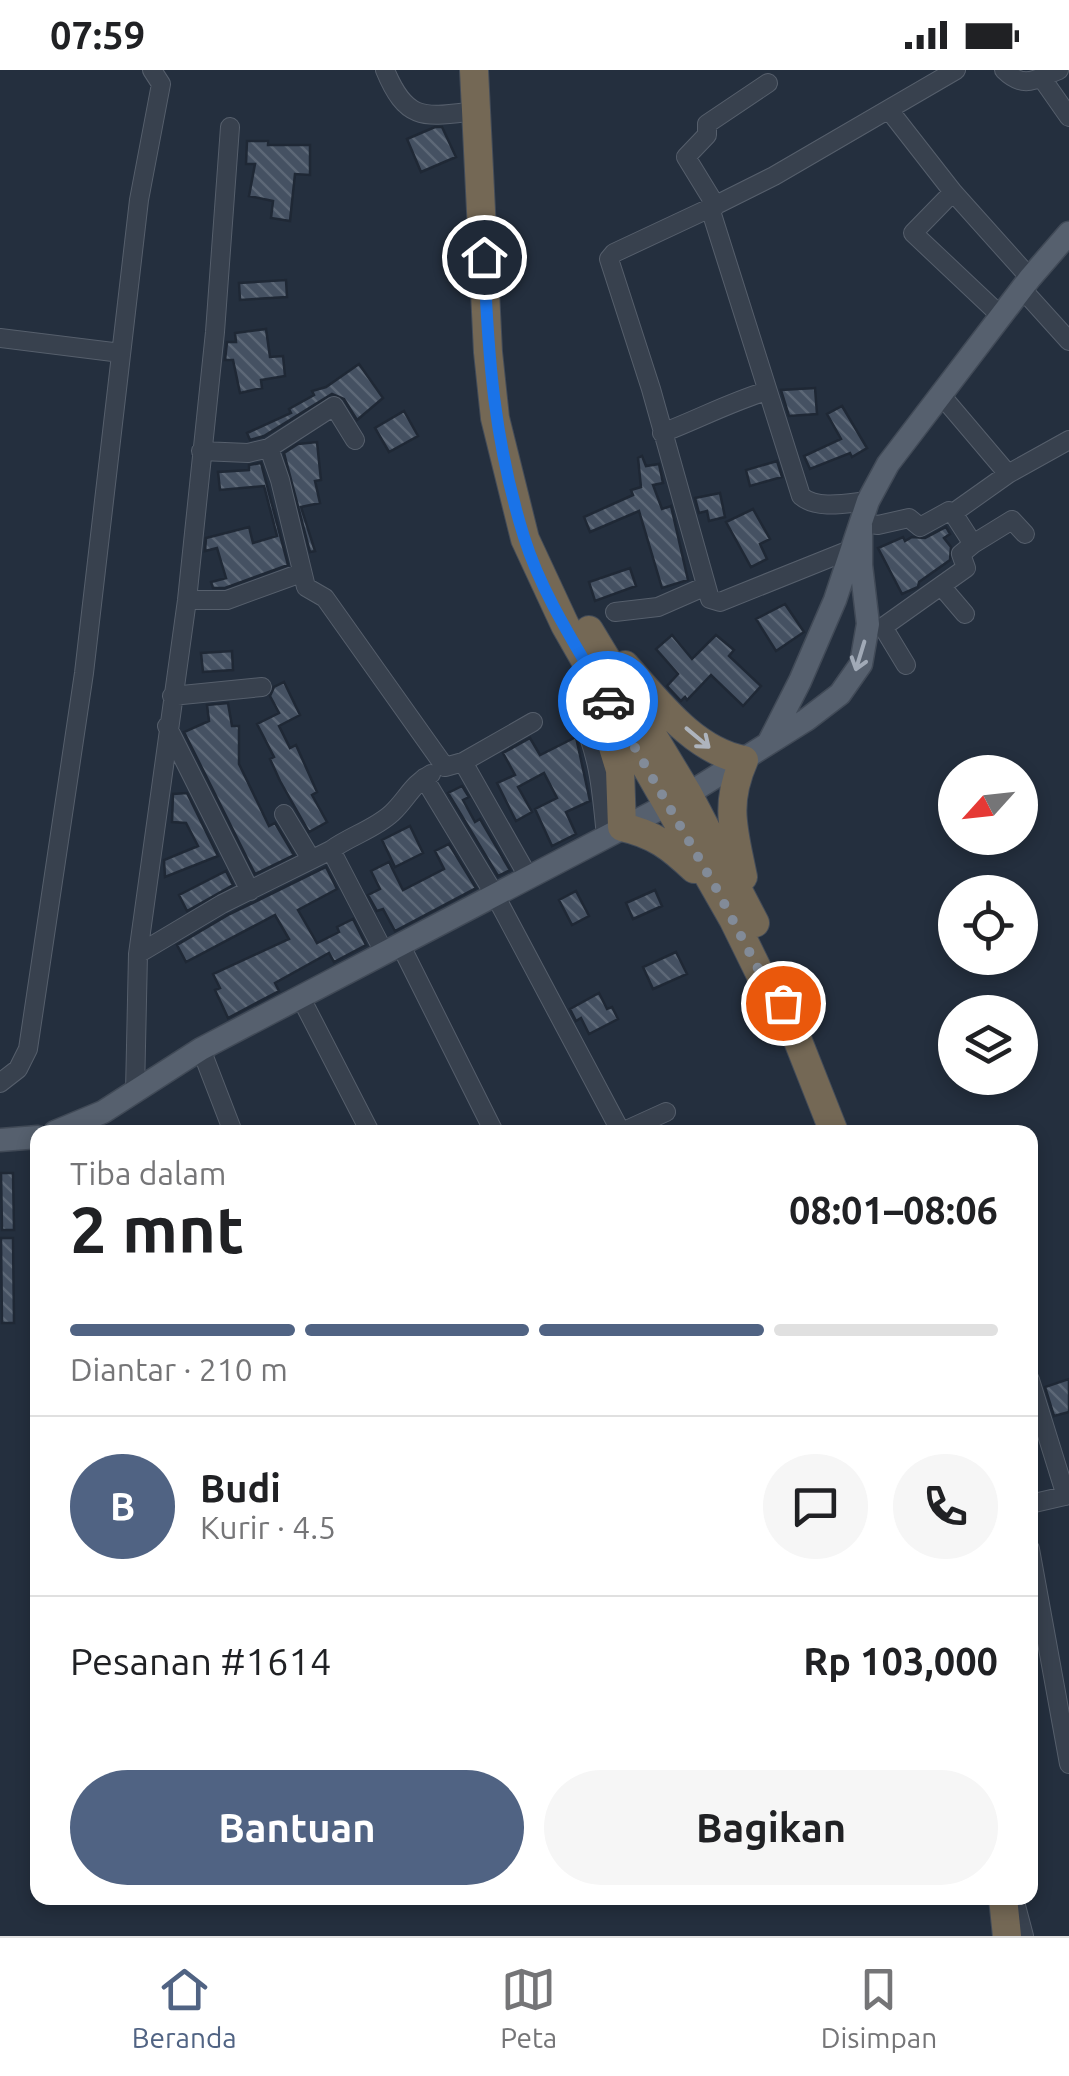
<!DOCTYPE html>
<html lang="id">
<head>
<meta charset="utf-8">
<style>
	body { margin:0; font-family:Ubuntu,sans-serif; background:#f6f6f6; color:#202124; height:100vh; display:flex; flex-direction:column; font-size:38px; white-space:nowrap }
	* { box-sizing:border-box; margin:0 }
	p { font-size:32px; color:#757577 }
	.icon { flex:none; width:55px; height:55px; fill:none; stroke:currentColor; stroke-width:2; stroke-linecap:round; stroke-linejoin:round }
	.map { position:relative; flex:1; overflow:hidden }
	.sheet { position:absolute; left:30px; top:1055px; width:1008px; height:780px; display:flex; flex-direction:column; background:#fff; border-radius:20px; box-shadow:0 5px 15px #0003 }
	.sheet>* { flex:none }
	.needle { width:65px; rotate:243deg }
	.fabs { position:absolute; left:938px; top:685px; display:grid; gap:20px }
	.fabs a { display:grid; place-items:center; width:100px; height:100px; border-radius:50%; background:#fff; box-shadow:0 5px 15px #0003; font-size:50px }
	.pin { position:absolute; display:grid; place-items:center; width:85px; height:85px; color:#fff; margin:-42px; border:5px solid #fff; border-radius:50%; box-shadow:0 2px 10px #0007 }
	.courier { position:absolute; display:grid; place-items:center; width:100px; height:100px; margin:-50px; border:8px solid #1a73e8; border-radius:50%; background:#fff; color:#222; box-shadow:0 2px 12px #0007 }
	.overview em { font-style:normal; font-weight:700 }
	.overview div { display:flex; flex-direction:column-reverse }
	.overview { display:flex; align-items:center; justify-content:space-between; height:170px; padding:0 40px }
	h1 { font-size:65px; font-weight:700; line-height:75px }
	.bar { display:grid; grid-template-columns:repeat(4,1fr); gap:15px 10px; align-content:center; height:120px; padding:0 40px }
	.bar i { height:12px; border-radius:8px; background:#e0e0e0 }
	.bar .active { background:#506383 }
	.bar p { grid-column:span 4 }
	.line { display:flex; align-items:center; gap:25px; padding:0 40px; border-top:2px solid #e0e0e0 }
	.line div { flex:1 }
	.round { display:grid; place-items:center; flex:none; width:105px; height:105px; border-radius:52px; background:#f6f6f6 }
	.cta { display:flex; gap:20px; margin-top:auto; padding:20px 40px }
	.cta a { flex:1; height:115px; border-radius:60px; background:#506383; color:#fff; font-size:40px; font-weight:700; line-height:115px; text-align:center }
	.cta a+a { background:#f6f6f6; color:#202124 }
	.status { display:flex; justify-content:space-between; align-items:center; height:70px; padding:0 50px; background:#fff; direction:ltr }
	.status svg { height:28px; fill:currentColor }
	.tabs { display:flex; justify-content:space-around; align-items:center; height:140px; border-top:2px solid #e0e0e0; background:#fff; font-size:28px; color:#757577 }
	.tabs a { display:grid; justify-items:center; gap:5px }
	.tabs .active { color:#506383 }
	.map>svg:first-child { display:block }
	.building { fill:url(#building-back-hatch); stroke:#1f2835; stroke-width:2.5 }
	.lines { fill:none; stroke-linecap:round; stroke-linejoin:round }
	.minor-casing { stroke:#565f6c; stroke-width:20 }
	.major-casing { stroke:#414a57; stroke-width:25 }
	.highway-casing { stroke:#434c59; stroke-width:30 }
	.minor { stroke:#38414e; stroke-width:18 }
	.major { stroke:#56606e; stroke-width:22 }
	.highway { stroke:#746855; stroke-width:28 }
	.oneway { stroke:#a1aab7 }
	.oneway2 { stroke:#aeb4bd }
	.done { stroke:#828b98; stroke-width:10; stroke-dasharray:0 18 }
	.route { stroke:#1a73e8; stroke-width:12 }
</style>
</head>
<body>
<div class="status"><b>07:59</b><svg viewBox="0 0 49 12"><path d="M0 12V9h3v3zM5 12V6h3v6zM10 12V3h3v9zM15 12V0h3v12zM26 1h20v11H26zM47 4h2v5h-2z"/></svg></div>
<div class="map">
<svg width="1069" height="1866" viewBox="0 0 1069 1866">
	<defs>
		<pattern id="building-back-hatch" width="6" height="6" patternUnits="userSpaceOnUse" patternTransform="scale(2.5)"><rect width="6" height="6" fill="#455162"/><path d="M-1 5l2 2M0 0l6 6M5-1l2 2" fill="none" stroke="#5d6877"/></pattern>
	</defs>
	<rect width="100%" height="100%" fill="#242f3e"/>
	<path class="building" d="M435,57H442L456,87L421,102L407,69Z
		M247,71H268V75H310V105L295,104L290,151L271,148L273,131L249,126L255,94H246Z
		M286,210L287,227L240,230L239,213Z
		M266,259L270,287L283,286L285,306L261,310L262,318L240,323L233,290H225L227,272H236L235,263Z
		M359,294L383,328L357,350L344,329L332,324L264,366L250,370L247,363L291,343L289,339L314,325L312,321L326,317Z
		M815,318L817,344L789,346L781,320Z
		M842,336L867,378L852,387L850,383L810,399L804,386L841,369L827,344Z
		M404,341L418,366L389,382L375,358Z
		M317,372L321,410L315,411L320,433L301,437L315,481L310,482L284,383L298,374Z
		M642,386L646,396L659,394L663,413L653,415L662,439L671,436L688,510L662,518L639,441L590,462L584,447L633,425L631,420L641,417L638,388Z
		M777,391L782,407L750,416L746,400Z
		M261,393L288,495L225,518H213L211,512L226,508L217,478L205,481L206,468L249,457L253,473L277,466L264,416L220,420L218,402L249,400V395Z
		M720,423L725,447L709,451L707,441L699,443L695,428Z
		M753,439L770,469L760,474L767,489L751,497L726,452Z
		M946,457L950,464L944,468L951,477L950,490L919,512L918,517L902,524L878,478L903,467L905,471L912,467L925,468Z
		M630,498L636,516L595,531L589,512Z
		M785,534L804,562L776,581L756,549Z
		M672,565L692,589L716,565L734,580L729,586L761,616L743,636L711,605L687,630L685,627L681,631L667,616L678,604L656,579Z
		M232,581L233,600L203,602L201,583Z
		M284,612L300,645L279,656L290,678L296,675L317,722L312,725L327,752L309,762L280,711L270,689L274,687L257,654L279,643L270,626L274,617Z
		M228,633L232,656H239V694L269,756L275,753L294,785L255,804L184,662L209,651L207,635Z
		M576,667L590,731L566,742L576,764L552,776L535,739L557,728L544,703L518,717L532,742L516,751L497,713L515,705L503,683L530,668L540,685Z
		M462,716L469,727L463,730L475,752L480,749L510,800L498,806L448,723Z
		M187,723L218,786L165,807L164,790L198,776L186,753L172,752L173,724Z
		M410,756L423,783L395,797L382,770Z
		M449,774L476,818L395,861L383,839L377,841L368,825L380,819L371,801L389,792L403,820L444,799L435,781Z
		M326,797L337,819L298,840L317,873L339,862L337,857L353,849L366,875L334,892L329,883L275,913L279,921L228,948L215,920L220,918L213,904L289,869L275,845L186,892L177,875L228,845Z
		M226,801L233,815L187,841L179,825Z
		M655,820L662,836L633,849L626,833Z
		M576,821L589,846L572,855L559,830Z
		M676,882L687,904L653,919L643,897Z
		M599,923L607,939L612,937L618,949L589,964L581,948L576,951L570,939Z
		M1,1103H13L14,1160H2Z
		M1,1168H13L14,1253H2Z
		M1069,1309V1342L1054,1346L1045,1317Z"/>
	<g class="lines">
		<defs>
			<path id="minor" d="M385,0C407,53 425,47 476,41
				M1004,0C1024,20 1036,9 1059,0
				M1041,7L1069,47
				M889,40L953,122L1030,208
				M953,122L913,163L1001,246
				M716,136L686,87L707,65V54L768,13
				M710,138L614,183L609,189L651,319L710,529L720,532L852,479
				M1022,219L1069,271
				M0,268L121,283
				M941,325L1008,404
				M662,363C699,349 730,332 767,321
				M269,378L334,336L355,370
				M201,381L248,383L269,378L280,410L306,517L325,528L445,697L463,692L533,652
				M868,431C848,433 817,440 801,426L710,138L774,106L956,0
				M861,453L878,455L909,448L920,457L949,441L953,443L1008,404L1069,370
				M973,474L1012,450L1025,464
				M942,517L965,544
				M187,530H227L301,503
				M615,542L658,537L706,516
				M906,595L883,557L966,498L961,484L973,474L953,443
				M172,626L262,617
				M579,644C599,682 602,724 606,767
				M167,656L250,821
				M463,692L529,808
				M424,708L496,827L621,1062
				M284,744L311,789
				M331,780C350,766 375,759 392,743C407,729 412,714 431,704
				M401,876L494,1062
				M138,884L222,834L331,780L385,884
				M301,928L370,1062
				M201,979L233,1062
				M0,1013L18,999L28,979L84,603L139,130L161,14L152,0
				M135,1022L138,884L187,530L215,262L230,57
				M622,1062L666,1042
				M1030,1310L1066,1426
				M1030,1434L1069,1425
				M1030,1479L1069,1694
				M1014,1828L1024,1866"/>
			<path id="major" d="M769,672L800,611L835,530L868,431L888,394L1030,208L1069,163
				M55,1062L103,1042L201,979L688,724L806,650L840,624L861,594L868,554L861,495V455
				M0,1070L38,1067"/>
			<path id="highway" d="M474,0L488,282L495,348L525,469L565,555L733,849L763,910L783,933
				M589,560L688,724L755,853
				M625,595C658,632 694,681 744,690C724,735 734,761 743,807
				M603,644L620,700L622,757C654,764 671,777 694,799
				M780,915L783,933L834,1062
				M1003,1828L1007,1866"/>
		</defs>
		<use href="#minor" class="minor-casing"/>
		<use href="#major" class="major-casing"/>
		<use href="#highway" class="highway-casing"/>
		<use href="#minor" class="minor"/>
		<use href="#major" class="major"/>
		<use href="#highway" class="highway"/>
	</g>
	<defs><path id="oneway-shaft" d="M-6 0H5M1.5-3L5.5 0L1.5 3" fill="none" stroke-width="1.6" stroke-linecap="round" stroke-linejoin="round" transform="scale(2.5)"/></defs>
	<use class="oneway" href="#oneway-shaft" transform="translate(860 586) rotate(107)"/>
	<use class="oneway2" href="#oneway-shaft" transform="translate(698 668) rotate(40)"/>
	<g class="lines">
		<path class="done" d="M608,631L716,818L764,910L783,933"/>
		<path class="route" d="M484,187C488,287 494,371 524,467C542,525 578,579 608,631"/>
	</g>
</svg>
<div class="fabs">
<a><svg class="needle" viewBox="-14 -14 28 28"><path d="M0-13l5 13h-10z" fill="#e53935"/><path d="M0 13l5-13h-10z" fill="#757577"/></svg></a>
<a><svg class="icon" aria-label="locate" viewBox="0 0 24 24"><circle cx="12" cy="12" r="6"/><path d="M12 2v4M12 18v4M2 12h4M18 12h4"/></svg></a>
<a><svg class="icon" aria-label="layers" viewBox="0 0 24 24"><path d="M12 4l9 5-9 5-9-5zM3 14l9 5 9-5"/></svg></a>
</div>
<div class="pin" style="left:783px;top:933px;background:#ea580c"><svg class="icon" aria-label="bag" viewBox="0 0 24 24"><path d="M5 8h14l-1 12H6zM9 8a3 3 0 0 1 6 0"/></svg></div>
<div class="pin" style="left:484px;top:187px;background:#1f2937"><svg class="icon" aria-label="home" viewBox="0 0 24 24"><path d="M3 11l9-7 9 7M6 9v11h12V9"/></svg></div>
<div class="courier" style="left:608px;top:631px"><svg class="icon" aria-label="car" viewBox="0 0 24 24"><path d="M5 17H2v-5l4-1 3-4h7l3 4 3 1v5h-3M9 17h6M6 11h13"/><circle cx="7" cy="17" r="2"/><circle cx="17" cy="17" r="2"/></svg></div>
<section class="sheet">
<div class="overview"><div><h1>2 mnt</h1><p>Tiba dalam</p></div><em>08:01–08:06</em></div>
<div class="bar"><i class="active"></i><i class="active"></i><i class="active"></i><i></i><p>Diantar · 210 m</p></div>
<div class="line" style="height:180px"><b class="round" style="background:#506383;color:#fff">B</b><div><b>Budi</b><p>Kurir · 4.5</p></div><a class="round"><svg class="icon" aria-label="chat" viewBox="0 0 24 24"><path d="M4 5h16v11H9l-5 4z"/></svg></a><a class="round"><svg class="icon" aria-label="phone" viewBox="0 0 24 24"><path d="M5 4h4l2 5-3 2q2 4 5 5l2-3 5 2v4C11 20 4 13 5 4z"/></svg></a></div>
<div class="line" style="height:130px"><div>Pesanan #1614</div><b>Rp 103,000</b></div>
<div class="cta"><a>Bantuan</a><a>Bagikan</a></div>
</section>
</div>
<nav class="tabs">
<a class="active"><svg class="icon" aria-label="home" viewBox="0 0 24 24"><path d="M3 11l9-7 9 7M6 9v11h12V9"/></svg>Beranda</a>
<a><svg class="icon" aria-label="map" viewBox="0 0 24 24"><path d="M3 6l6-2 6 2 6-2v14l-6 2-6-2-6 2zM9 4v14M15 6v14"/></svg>Peta</a>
<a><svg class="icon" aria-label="saved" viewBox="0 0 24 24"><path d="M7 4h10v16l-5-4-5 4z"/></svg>Disimpan</a>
</nav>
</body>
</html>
